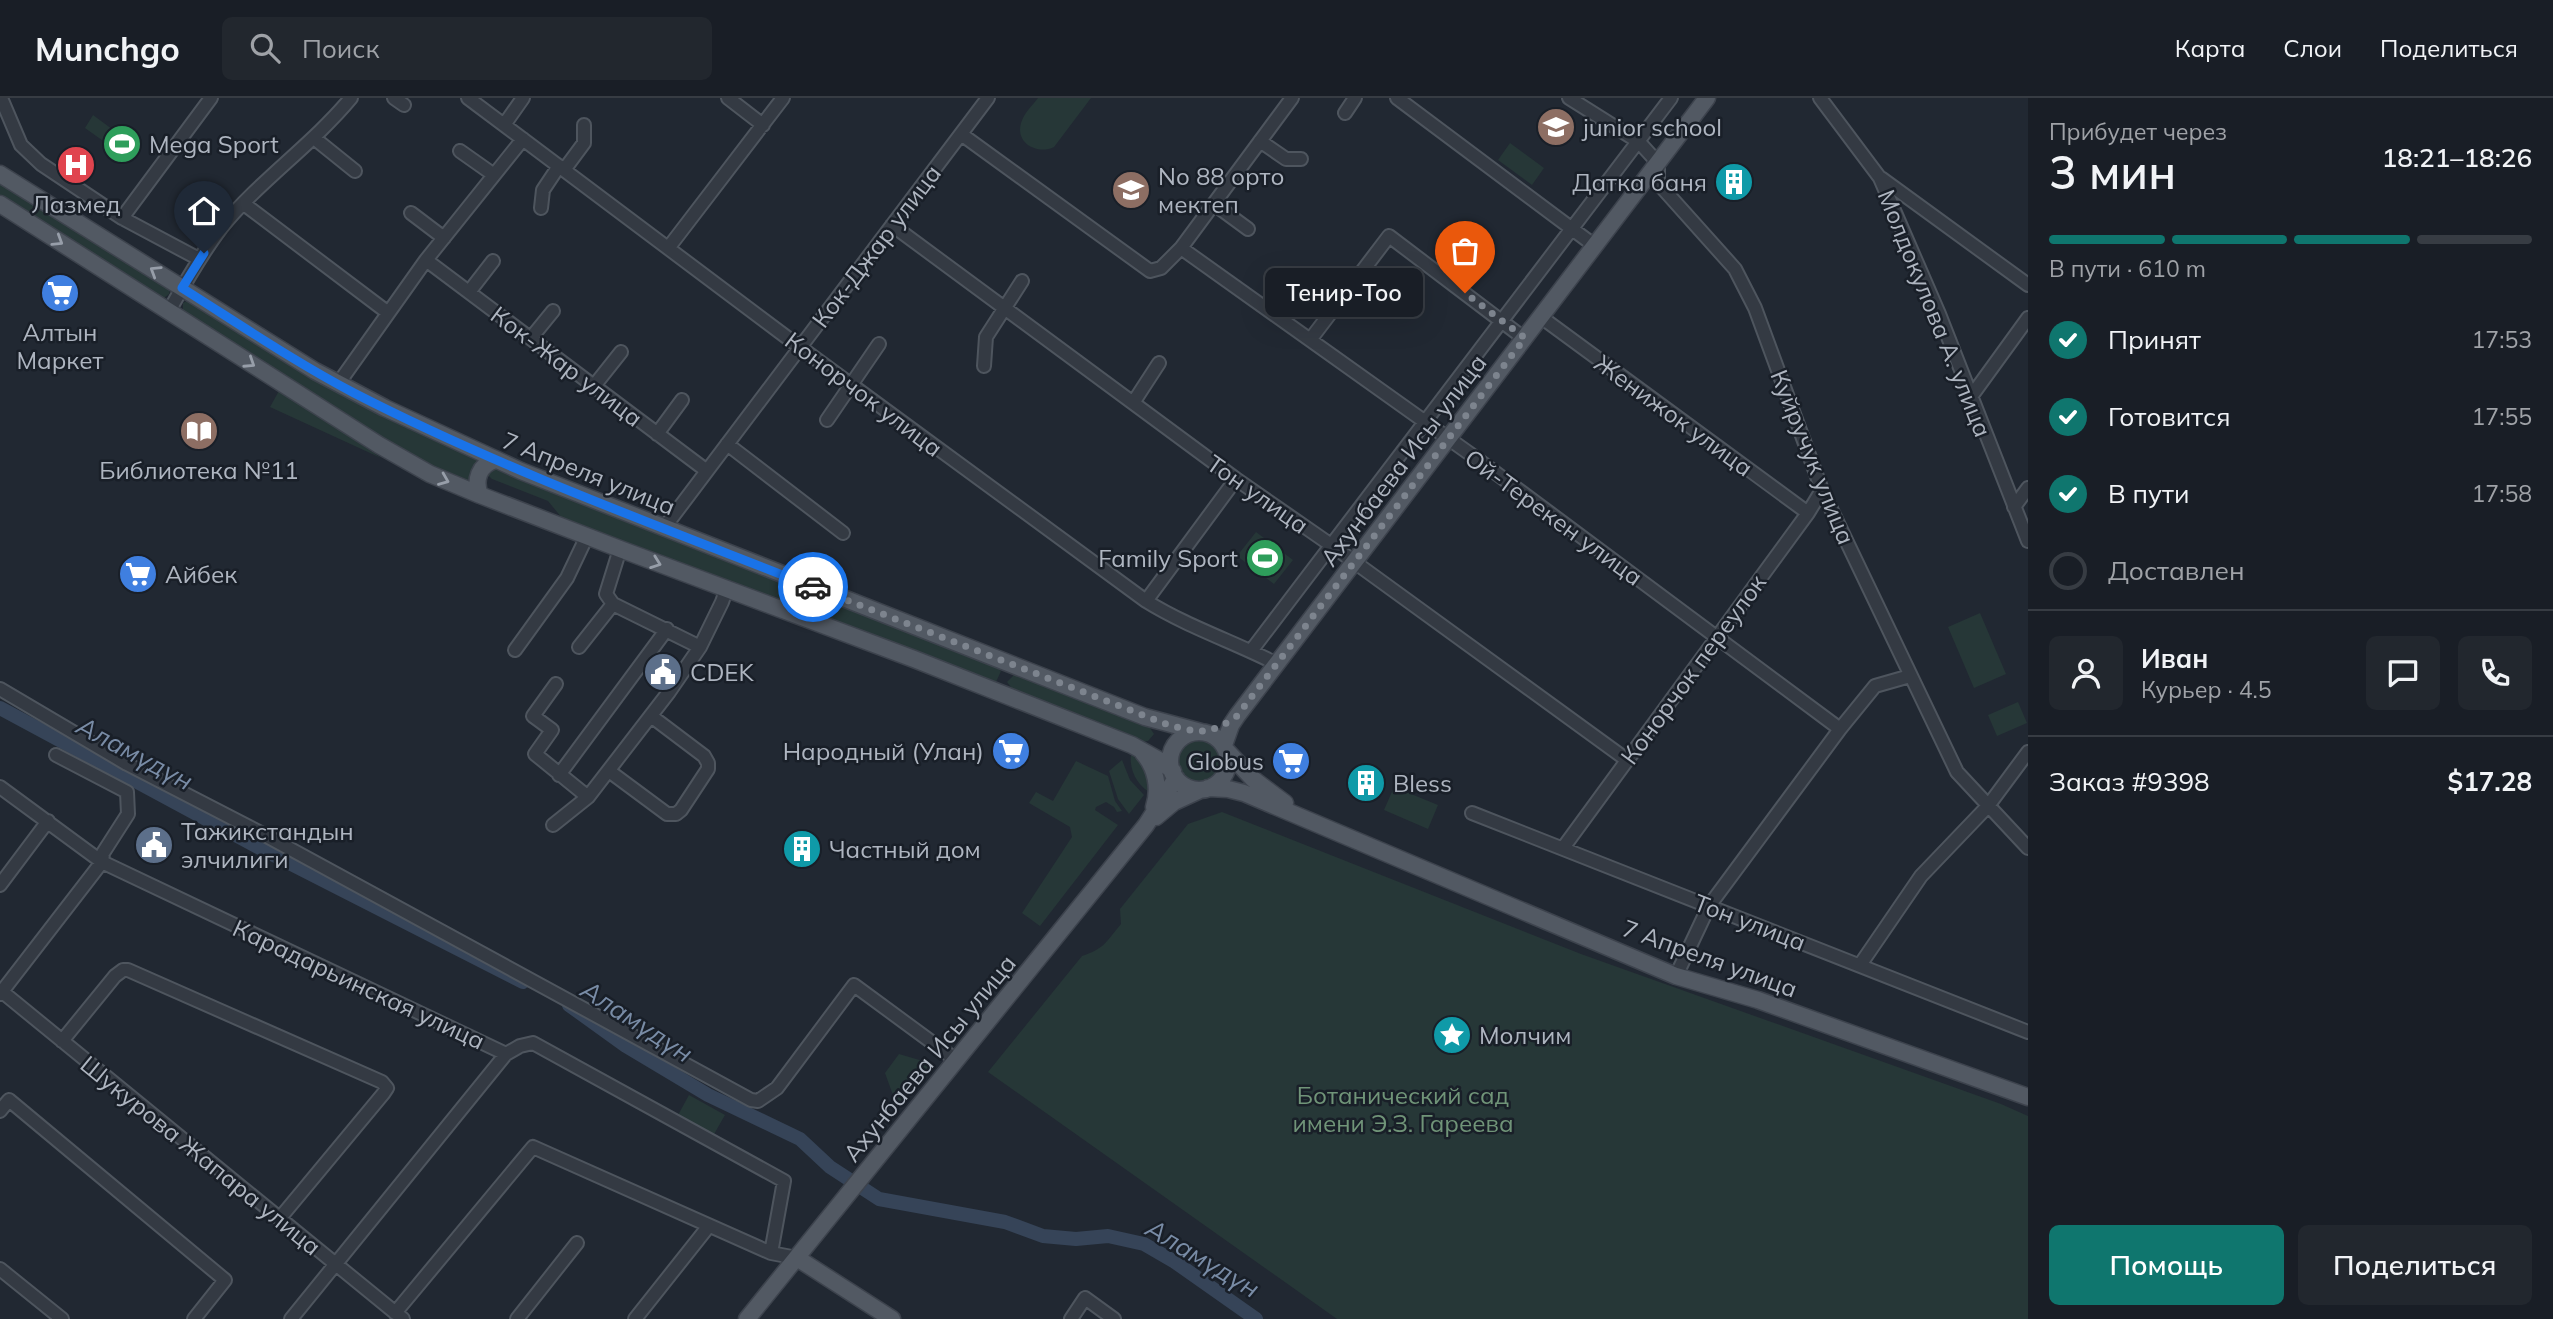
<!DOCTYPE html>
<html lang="ru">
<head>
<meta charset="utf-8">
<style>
	body { margin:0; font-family:Mulish,sans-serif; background:#22272e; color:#f1f3f6; height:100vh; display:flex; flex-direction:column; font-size:26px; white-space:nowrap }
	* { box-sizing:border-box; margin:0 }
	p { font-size:23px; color:#9fa2a7 }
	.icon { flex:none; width:38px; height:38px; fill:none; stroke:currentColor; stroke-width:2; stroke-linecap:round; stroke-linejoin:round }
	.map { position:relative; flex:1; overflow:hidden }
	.sheet { display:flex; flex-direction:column; background:#191e26; width:525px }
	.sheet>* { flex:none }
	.pin { position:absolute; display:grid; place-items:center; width:60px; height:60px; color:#fff; margin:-72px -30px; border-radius:50% 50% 50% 0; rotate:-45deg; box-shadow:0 0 7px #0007 }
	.pin .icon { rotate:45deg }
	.courier { position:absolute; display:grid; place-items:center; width:70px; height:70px; margin:-35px; border:5px solid #1a73e8; border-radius:50%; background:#fff; color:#222; box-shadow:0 2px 9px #0007 }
	.bubble { position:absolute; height:49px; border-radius:10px; background:#191e26; box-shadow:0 7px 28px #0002,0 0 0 2px #373c43; font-size:23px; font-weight:600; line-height:49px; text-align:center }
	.summary em { font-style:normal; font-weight:600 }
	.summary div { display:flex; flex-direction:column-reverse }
	.summary { display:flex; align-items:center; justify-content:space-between; height:119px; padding:0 21px }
	h1 { font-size:46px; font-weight:600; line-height:52px }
	.bar { display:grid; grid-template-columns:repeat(4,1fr); gap:10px 7px; align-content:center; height:84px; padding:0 21px }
	.bar i { height:9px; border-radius:5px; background:#373c43 }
	.bar .selected { background:#0f766e }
	.bar p { grid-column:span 4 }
	.line { display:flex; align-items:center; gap:18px; padding:0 21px; border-top:2px solid #373c43 }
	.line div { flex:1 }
	.round { display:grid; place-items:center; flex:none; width:74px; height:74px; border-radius:10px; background:#22272e }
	ol { padding:0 21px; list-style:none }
	li { display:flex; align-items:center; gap:21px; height:77px }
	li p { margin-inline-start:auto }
	li .icon { padding:7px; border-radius:50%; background:#0f766e; color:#fff; stroke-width:4 }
	li:last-child { color:#9fa2a7 }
	li i { width:38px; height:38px; border:4px solid #373c43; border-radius:50% }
	.action { display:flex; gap:14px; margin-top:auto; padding:14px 21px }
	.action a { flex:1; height:80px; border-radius:10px; background:#0f766e; color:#fff; font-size:28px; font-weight:600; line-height:80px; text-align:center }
	.action a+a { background:#22272e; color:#f1f3f6 }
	header { display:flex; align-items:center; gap:42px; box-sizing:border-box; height:98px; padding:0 35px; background:#191e26; border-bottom:2px solid #373c43 }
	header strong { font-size:33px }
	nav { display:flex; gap:38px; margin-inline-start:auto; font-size:24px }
	.search { width:490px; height:63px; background:#22272e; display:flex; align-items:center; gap:18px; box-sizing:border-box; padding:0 24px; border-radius:10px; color:#9fa2a7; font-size:26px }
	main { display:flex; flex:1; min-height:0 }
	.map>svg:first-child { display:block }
	.green { fill:#263737 }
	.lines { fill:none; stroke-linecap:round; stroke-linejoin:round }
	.river { stroke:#364458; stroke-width:14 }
	.minor-casing { stroke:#4e555e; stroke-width:16 }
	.major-casing { stroke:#3d434d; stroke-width:19 }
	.minor { stroke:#343a43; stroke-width:12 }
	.major { stroke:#525963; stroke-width:16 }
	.oneway { stroke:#979ea9 }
	.done { stroke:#7d848e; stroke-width:7; stroke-dasharray:0 12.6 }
	.route { stroke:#1a73e8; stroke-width:9 }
	.labels { text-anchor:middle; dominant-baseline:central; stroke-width:5; stroke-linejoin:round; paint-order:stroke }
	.poi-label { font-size:24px; fill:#aeb5c0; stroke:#191f28; text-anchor:start }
	.street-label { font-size:24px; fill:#aeb5c0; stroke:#191f28 }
	.park-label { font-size:24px; fill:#709478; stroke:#191f28 }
	.water-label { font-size:26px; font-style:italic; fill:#798ca6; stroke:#191f28 }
</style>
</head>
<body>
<header>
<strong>Munchgo</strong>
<div class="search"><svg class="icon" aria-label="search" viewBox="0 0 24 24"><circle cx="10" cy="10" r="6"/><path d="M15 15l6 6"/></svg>Поиск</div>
<nav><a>Карта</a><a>Слои</a><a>Поделиться</a></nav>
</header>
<main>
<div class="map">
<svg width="2028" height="1221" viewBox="0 0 2028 1221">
	<rect width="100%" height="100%" fill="#212832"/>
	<path class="green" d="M1038,0H1091L1054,49C1038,57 1015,46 1021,25C1024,15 1032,8 1038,0Z
		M93,17L120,37L113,50L85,30Z
		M1510,45L1544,70L1532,87L1498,62Z
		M0,83L170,191L169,196L164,200H159L0,101Z
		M187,203H193L478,361L479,370L467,384L418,363L201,225L183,212V205Z
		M280,291L381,360L270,309Z
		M494,368L993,567L1001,573L996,584H990L562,420L548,403L492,381L487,376Z
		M1256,434L1293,462L1274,486L1237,458Z
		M1980,515L2006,576L1974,590L1948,529Z
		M1015,576L1148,627L1154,636L1148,643L1141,644L1014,593L1007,584Z
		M2018,604L2027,625L1997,638L1988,617Z
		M1178 663a22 22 0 1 1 44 0a22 22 0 1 1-44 0Z
		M1131,657C1144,664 1149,681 1153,696C1138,689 1129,673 1131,657Z
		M1122,662L1130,682L1144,697L1129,716L1118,701L1109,673Z
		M1076,663L1108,678L1115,703L1122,713L1117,714L1114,709L1106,704L1096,709L1095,712L1118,727L1040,828L1022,815L1072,739L1070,729L1029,705L1036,694L1053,703Z
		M1394,689L1438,707L1428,731L1384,712Z
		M1222,714L1581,856L2001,1006L2028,1018V1221H1337L988,974L1082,858C1104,851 1106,844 1121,826L1120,811L1188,726Z
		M899,956L933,966L898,1011L885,975Z
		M689,997L725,1017L713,1038L677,1019Z"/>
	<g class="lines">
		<path class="river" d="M0,610L258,749L523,884
			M569,907L626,948L708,997L800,1041L830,1069L879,1101L1005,1124L1043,1138L1076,1141L1108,1138L1144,1146L1175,1164L1256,1221"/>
		<defs>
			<path id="minor" d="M1,0L21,47L41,66L122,120L199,161
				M394,0L404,7
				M468,0L797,247L1146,503C1188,529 1234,544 1277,566
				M728,0L763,27
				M1397,0L1595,148
				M1569,0L1639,44L1658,65V85L1735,171L1755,210L1822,392L1957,674L2028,750
				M1820,0L1880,80L1939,216L2028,443
				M1345,15L1355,0
				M504,27L523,0
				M961,36L1150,173L1161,170L1181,150L1473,358L1840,631
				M314,40L355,73
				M1260,43L1286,61H1301
				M460,53L494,77
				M564,72L584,45V27
				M1881,80L2028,187
				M244,106L387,214
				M1214,106L1248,131
				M541,110L543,92L559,68
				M411,115L444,140
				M122,120L211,0
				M892,127L1236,381L1331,447L1627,662
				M669,149L783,0
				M1181,150L1292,0
				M426,162L707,373
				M469,194L493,163
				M169,213C185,185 201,156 221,130C259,83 312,47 351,0
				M1541,219L1808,415
				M531,240L553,213
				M1310,242L1389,138L1525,241
				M984,268L986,239L1022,183
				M338,286L426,162L523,41
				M594,288L621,254
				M1970,300L2028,220
				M1133,305L1159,265
				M827,322L879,246
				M657,336L682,302
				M727,346L843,435
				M2014,409L2028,390
				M664,430L988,0
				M620,451L606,496L613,506L700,549
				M1146,503L1236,381
				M579,549L613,506
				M515,552L567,480L587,438
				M1251,553L1671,0
				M556,586L533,618L552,632L535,656L588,699
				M0,591L127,666L261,735L751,1002L758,1003L777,990L854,887L956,962
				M609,673L667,716H676L681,712L708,671V665L704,658L651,618
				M559,677L667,531
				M0,689L102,764L506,956L520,948L533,945L784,1083L771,1155L797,1160
				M1472,715L2028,934
				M553,727L588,699L669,594L700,549L722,504L727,490
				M1563,750L1808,415L1822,392
				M0,787L48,723
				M1860,867L1921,778L1988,708L2028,654
				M1676,878L1709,808L1840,631L1875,588L1910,578
				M0,892L403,1221
				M0,896L102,764L103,755L128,716L127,694L56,657
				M62,943L115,878L123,872H128L382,984L387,990L383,996L280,1120
				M0,1013L9,1002L225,1182L194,1221
				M0,1171L62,1221
				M395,1215L533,1049L771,1155
				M291,1221L506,956
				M517,1221L577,1145
				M635,1221L708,1129
				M1071,1221L1085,1200L1114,1221"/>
			<path id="major" d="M0,76L315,273L385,310L521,373L1145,619L1201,634
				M0,106L379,347L430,376L480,397L620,451L914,561L1132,647L1159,662L1173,673
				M480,397C474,382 479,367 495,362
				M1170 663a29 29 0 1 1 58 0a29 29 0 1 1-58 0Z
				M1224,647L1231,627L1237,618L1707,0
				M1227,653L1253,681L1285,705
				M1143,655C1156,670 1160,690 1154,709
				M1208,690L1228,691L1244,695L1676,878L1758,902L2028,999
				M1156,719L1174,704L1200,692
				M797,1160L892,1221
				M747,1221L1146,727L1176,680"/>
		</defs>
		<use href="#minor" class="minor-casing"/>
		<use href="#major" class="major-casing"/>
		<use href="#minor" class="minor"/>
		<use href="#major" class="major"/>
	</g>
	<defs><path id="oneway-chevron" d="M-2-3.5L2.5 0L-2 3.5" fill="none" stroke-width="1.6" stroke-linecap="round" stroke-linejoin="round" transform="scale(1.75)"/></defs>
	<g class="oneway">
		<use href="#oneway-chevron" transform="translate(58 143) rotate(32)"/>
		<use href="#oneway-chevron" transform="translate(155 173) rotate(-148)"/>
		<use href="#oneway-chevron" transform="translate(250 265) rotate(33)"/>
		<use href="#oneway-chevron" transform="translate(444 382) rotate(22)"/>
		<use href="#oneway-chevron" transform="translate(656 465) rotate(20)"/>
	</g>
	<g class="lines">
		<path class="done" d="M813,489L1166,626C1198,635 1209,638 1237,618L1525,240L1465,195"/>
		<path class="route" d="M204,155L182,190C239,226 295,264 354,295C502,371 659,428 813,489"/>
	</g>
	<defs>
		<symbol id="school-disc" viewBox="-11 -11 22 22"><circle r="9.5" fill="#8d6e63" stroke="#191f28"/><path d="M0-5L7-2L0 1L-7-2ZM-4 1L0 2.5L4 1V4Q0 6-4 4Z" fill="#fff"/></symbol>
		<symbol id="stadium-disc" viewBox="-11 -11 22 22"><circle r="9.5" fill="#2e9e5b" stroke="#191f28"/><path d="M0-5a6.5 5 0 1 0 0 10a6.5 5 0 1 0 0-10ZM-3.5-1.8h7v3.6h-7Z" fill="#fff"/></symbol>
		<symbol id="hospital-disc" viewBox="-11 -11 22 22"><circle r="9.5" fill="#e0444e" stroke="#191f28"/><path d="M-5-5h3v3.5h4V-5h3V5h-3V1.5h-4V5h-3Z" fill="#fff"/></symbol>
		<symbol id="building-disc" viewBox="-11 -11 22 22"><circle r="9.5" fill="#0f9aa8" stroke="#191f28"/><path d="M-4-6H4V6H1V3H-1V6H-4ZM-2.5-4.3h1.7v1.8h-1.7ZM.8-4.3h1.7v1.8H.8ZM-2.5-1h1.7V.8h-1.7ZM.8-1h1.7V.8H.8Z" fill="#fff"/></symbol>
		<symbol id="supermarket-disc" viewBox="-11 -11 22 22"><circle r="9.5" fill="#3f7fe0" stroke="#191f28"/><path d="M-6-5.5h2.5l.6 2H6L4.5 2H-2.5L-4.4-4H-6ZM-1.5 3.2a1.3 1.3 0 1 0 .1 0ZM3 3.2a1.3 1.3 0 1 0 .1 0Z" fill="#fff"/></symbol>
		<symbol id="library-disc" viewBox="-11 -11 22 22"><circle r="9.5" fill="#8d6e63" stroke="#191f28"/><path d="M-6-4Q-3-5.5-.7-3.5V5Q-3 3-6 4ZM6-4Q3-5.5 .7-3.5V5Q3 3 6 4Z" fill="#fff"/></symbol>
		<symbol id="civic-disc" viewBox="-11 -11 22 22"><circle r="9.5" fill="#5c6f8a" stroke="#191f28"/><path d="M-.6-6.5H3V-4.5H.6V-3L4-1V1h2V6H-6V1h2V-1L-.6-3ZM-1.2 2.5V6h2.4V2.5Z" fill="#fff"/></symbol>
		<symbol id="sight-disc" viewBox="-11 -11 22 22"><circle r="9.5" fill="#0f9aa8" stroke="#191f28"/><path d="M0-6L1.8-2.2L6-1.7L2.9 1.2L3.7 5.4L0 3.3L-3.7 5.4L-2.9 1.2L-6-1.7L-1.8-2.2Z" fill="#fff"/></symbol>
	</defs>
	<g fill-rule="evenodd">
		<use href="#school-disc" x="1534" y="7" width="44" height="44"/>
		<use href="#stadium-disc" x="100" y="24" width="44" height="44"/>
		<use href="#hospital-disc" x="54" y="45" width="44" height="44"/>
		<use href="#building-disc" x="1712" y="62" width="44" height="44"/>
		<use href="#school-disc" x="1109" y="70" width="44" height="44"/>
		<use href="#supermarket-disc" x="38" y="173" width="44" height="44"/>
		<use href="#library-disc" x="177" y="311" width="44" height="44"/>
		<use href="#stadium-disc" x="1243" y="438" width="44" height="44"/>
		<use href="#supermarket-disc" x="116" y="454" width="44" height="44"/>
		<use href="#civic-disc" x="641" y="552" width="44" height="44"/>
		<use href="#supermarket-disc" x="989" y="631" width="44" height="44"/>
		<use href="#supermarket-disc" x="1269" y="641" width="44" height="44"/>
		<use href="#building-disc" x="1344" y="663" width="44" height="44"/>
		<use href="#civic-disc" x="132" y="725" width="44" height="44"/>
		<use href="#building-disc" x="780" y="729" width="44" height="44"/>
		<use href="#sight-disc" x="1430" y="915" width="44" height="44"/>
	</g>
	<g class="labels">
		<g class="poi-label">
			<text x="1583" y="29">junior school</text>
			<text x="149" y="46">Mega Sport</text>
			<text x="1158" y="78">No 88 орто<tspan x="1158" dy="28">мектеп</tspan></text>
			<text x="1707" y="84" text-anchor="end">Датка баня</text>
			<text x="76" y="106" text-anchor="middle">Лазмед</text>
			<text x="60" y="234" text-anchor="middle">Алтын<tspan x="60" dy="28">Маркет</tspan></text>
			<text x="199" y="372" text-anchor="middle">Библиотека №11</text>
			<text x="1238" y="460" text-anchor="end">Family Sport</text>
			<text x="165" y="476">Айбек</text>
			<text x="690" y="574">CDEK</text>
			<text x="984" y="653" text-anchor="end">Народный (Улан)</text>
			<text x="1264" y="663" text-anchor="end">Globus</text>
			<text x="1393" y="685">Bless</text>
			<text x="181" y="733">Тажикстандын<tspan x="181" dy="28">элчилиги</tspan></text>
			<text x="829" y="751">Частный дом</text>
			<text x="1479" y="937">Молчим</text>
		</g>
		<g class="street-label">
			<text transform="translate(876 148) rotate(-53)">Кок-Джар улица</text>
			<text transform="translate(1935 215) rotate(68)">Молдокулова А. улица</text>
			<text transform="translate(567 268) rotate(37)">Кок-Жар улица</text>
			<text transform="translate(864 296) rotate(37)">Конорчок улица</text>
			<text transform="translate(1674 317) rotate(36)">Женижок улица</text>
			<text transform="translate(1813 359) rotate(68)">Куйручук улица</text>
			<text transform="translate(1403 362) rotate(-53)">Ахунбаева Исы улица</text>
			<text transform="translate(589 375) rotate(22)">7 Апреля улица</text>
			<text transform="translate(1258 396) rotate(35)">Тон улица</text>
			<text transform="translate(1554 419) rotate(36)">Ой-Терекен улица</text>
			<text transform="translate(1693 571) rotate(-54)">Конорчок переулок</text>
			<text transform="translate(1750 824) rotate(21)">Тон улица</text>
			<text transform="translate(1710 860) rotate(20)">7 Апреля улица</text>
			<text transform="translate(359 886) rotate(25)">Карадарьинская улица</text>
			<text transform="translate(929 960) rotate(-51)">Ахунбаева Исы улица</text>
			<text transform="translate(201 1057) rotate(39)">Шукурова Жапара улица</text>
		</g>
		<g class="park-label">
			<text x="1403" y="997">Ботанический сад<tspan x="1403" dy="28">имени Э.З. Гареева</tspan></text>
		</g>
		<g class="water-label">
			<text transform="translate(135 655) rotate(28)">Аламүдүн</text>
			<text transform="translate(637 923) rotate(33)">Аламүдүн</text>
			<text transform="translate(1203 1160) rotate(31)">Аламүдүн</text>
		</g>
	</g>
</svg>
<div class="pin" style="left:1465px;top:195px;background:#ea580c"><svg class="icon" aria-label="bag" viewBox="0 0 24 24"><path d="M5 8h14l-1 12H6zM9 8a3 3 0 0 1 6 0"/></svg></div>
<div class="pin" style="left:204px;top:155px;background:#1f2937"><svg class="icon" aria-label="home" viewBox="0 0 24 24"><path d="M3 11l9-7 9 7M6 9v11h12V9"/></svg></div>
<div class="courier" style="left:813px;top:489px"><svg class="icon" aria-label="car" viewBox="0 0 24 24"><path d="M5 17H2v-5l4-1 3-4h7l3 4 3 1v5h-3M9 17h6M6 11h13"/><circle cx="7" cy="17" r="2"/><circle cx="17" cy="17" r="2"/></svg></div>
<div class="bubble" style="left:1265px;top:170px;width:158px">Тенир-Тоо</div>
</div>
<section class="sheet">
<div class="summary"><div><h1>3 мин</h1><p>Прибудет через</p></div><em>18:21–18:26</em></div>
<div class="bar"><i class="selected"></i><i class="selected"></i><i class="selected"></i><i></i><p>В пути · 610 m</p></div>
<ol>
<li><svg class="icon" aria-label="check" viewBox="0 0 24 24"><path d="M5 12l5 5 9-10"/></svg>Принят<p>17:53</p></li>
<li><svg class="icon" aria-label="check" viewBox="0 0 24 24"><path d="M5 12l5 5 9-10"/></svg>Готовится<p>17:55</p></li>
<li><svg class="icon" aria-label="check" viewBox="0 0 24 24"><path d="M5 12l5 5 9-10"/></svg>В пути<p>17:58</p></li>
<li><i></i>Доставлен</li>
</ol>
<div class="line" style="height:126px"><a class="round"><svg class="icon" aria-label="person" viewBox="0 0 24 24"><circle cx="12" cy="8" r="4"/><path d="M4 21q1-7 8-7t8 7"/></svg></a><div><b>Иван</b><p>Курьер · 4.5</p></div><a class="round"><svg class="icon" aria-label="chat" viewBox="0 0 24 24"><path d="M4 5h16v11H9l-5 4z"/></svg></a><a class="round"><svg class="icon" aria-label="phone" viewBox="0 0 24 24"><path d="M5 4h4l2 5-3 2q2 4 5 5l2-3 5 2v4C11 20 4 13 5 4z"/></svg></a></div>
<div class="line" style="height:91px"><div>Заказ #9398</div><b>$17.28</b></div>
<div class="action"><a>Помощь</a><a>Поделиться</a></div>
</section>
</main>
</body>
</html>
